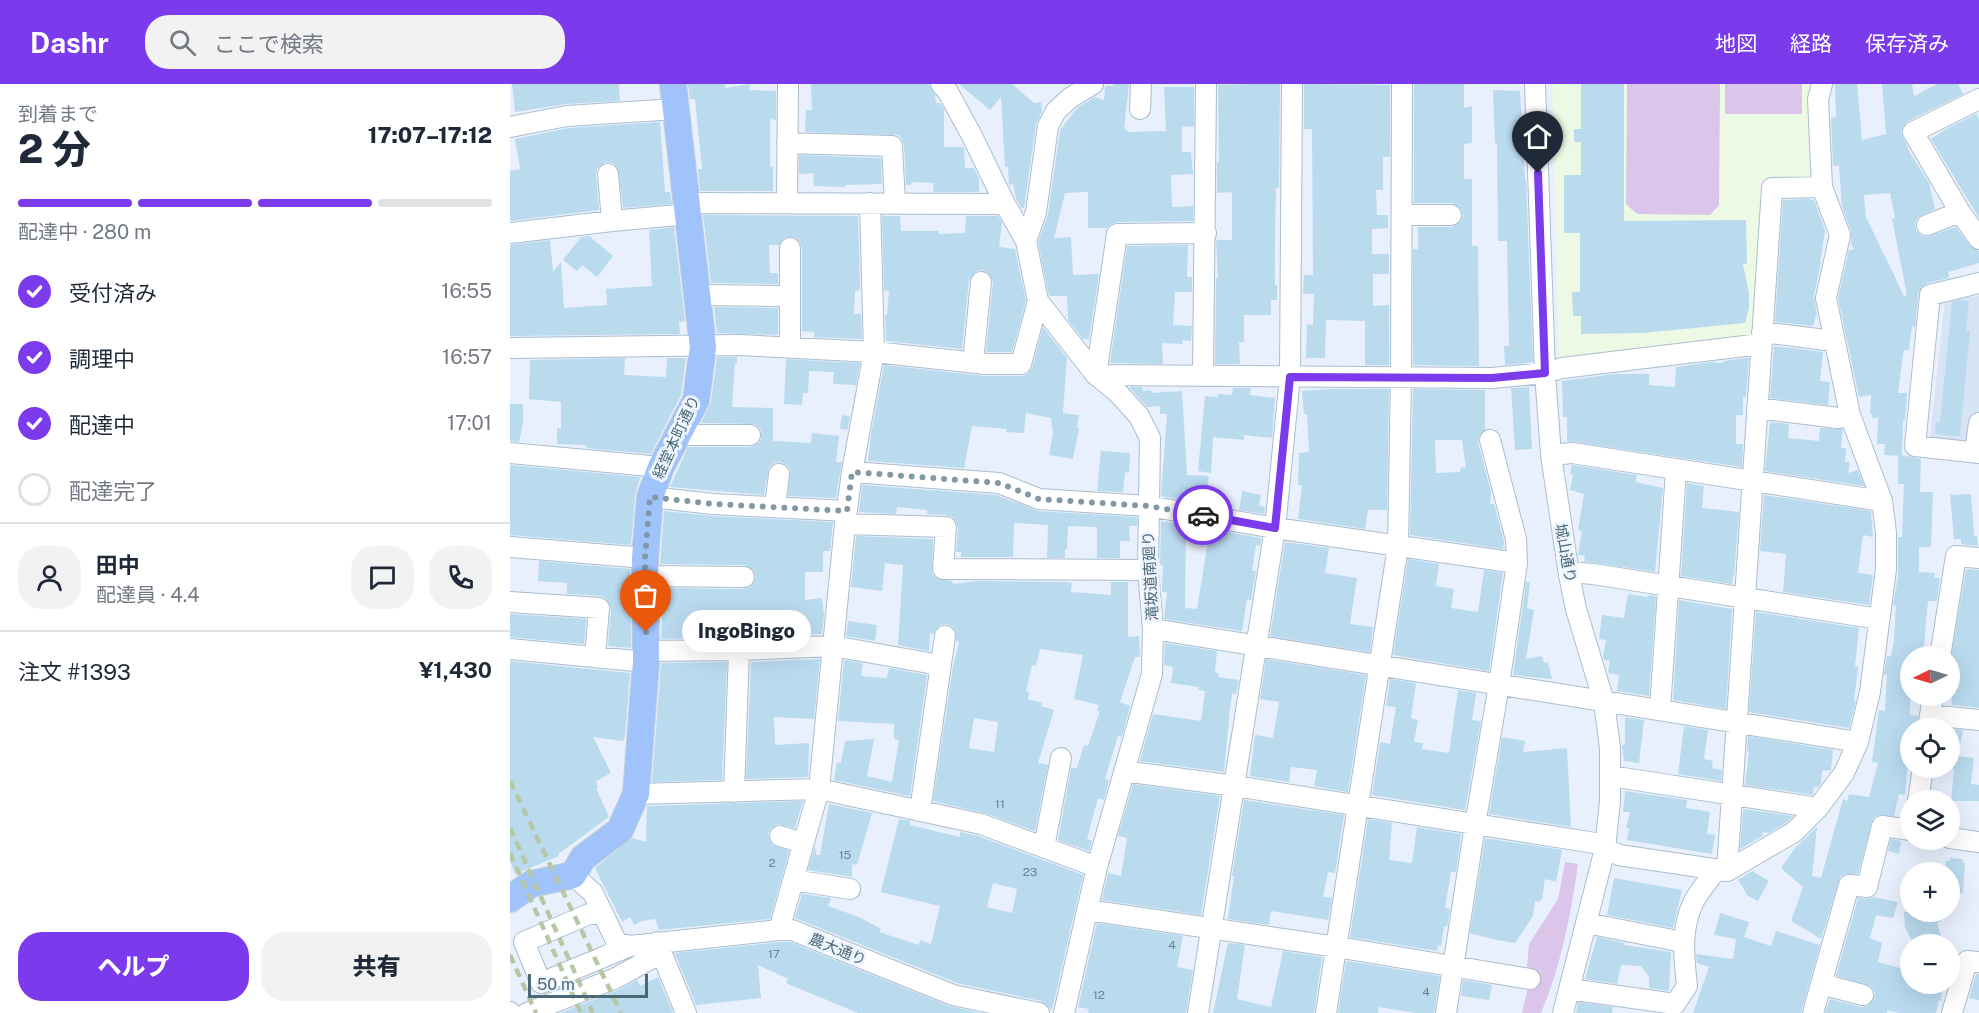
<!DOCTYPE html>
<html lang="ja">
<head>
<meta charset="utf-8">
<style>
	body { margin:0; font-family:"Public Sans","Noto Sans JP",sans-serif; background:#f2f2f3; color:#1f2937; height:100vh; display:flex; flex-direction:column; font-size:22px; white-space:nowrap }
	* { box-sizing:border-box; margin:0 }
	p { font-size:20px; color:#747a83 }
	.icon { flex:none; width:33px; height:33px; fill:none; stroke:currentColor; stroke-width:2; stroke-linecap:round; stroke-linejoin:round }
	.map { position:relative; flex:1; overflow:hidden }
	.sheet { display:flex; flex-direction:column; background:#fff; width:510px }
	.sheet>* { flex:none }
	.needle { width:39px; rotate:265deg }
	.controls { position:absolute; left:1390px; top:562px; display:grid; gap:12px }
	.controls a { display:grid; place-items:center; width:60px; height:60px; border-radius:50%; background:#fff; box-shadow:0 6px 24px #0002; font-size:30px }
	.scale { position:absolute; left:18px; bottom:15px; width:120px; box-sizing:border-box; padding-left:6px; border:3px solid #4b6877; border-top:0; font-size:16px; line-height:21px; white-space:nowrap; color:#4b6877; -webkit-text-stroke:4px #eef5ff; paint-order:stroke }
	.pin { position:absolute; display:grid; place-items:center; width:51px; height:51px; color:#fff; margin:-62px -26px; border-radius:50% 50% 50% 0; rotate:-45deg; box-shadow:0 0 6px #0007 }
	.pin .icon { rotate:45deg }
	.courier { position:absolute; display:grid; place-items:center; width:60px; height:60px; margin:-30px; border:4px solid #7c3aed; border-radius:50%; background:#fff; color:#222; box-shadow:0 2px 8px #0007 }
	.bubble { position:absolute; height:42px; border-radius:21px; background:#fff; box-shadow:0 6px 24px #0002; font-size:20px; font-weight:800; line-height:42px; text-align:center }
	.head em { font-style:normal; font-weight:800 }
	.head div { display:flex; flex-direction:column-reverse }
	.head { display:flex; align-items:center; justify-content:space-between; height:102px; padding:0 18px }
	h1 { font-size:39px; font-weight:800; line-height:45px }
	.bar { display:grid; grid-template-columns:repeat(4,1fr); gap:9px 6px; align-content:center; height:72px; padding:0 18px }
	.bar i { height:8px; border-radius:4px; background:#e0e1e3 }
	.bar .on { background:#7c3aed }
	.bar p { grid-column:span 4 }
	.line { display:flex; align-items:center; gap:15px; padding:0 18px; border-top:2px solid #e0e1e3 }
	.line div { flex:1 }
	.round { display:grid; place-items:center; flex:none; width:63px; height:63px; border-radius:24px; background:#f2f2f3 }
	ol { padding:0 18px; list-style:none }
	li { display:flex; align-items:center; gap:18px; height:66px }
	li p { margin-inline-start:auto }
	li .icon { padding:6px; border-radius:50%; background:#7c3aed; color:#fff; stroke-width:4 }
	li:last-child { color:#747a83 }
	li i { width:33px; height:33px; border:3px solid #e0e1e3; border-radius:50% }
	.primary-button { display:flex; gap:12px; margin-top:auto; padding:12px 18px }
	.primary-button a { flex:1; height:69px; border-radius:24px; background:#7c3aed; color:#fff; font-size:24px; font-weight:800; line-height:69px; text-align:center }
	.primary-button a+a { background:#f2f2f3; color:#1f2937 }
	header { display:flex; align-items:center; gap:36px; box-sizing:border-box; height:84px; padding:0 30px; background:#7c3aed; color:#fff }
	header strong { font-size:28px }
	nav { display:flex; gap:33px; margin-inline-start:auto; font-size:21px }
	.search { width:420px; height:54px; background:#f2f2f3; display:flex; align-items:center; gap:15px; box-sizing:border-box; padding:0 21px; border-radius:24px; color:#747a83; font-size:22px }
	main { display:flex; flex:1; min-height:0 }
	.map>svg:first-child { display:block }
	.residential { fill:#d6e4f5 }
	.education { fill:#ecf9e4 }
	.green { fill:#dbc5eb }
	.building { fill:#badaee; fill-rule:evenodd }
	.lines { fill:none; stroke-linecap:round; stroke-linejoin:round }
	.minor-casing { stroke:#aabecd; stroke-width:22 }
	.major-casing { stroke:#c5cfd3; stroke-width:28 }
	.minor { stroke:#fff; stroke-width:20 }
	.major { stroke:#a0c3fb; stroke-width:26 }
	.rail { stroke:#b5c7a5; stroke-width:4.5; stroke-dasharray:9 6; stroke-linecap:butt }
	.done { stroke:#8298a6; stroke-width:6; stroke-dasharray:0 10.8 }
	.route { stroke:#7c3aed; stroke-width:8 }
	.labels { text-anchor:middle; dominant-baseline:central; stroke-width:6; stroke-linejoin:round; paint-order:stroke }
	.number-label { font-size:12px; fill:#678495 }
	.street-label { font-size:15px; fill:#4b6877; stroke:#eef5ff }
</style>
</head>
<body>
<header>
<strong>Dashr</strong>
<div class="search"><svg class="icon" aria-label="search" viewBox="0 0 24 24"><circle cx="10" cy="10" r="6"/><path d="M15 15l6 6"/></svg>ここで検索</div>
<nav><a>地図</a><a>経路</a><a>保存済み</a></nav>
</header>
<main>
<section class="sheet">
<div class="head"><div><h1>2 分</h1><p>到着まで</p></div><em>17:07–17:12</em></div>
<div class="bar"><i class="on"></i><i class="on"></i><i class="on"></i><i></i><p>配達中 · 280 m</p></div>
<ol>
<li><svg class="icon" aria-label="check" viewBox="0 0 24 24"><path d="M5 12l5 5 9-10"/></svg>受付済み<p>16:55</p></li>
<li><svg class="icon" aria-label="check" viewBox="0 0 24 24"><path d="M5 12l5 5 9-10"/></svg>調理中<p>16:57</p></li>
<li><svg class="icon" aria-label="check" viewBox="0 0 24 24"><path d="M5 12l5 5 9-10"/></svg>配達中<p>17:01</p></li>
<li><i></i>配達完了</li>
</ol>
<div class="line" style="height:108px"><a class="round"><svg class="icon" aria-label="person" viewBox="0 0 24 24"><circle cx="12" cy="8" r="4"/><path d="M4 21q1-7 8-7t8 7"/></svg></a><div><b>田中</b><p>配達員 · 4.4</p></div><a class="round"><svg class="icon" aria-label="chat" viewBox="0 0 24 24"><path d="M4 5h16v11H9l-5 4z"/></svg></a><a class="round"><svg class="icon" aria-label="phone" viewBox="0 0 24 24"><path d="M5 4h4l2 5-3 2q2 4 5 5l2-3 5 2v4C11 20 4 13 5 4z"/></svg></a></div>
<div class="line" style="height:78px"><div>注文 #1393</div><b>¥1,430</b></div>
<div class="primary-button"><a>ヘルプ</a><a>共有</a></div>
</section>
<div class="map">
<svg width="1469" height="929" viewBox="0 0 1469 929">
	<rect width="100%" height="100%" fill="#e8f0fd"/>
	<path class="residential" d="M1469,212V359L1420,353L1435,216Z"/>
	<path class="education" d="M1042,0H1302L1299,14L1300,96H1252L1244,249L1237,257L1049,276Z"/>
	<path class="green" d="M1117,0H1210L1209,121L1200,131L1127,130L1116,120Z
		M1215,0H1292V30H1215Z
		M1055,778L1068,780C1061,830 1051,882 1031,929H1012L1020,895L1017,882L1019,860L1048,815Z"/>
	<path class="building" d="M2,0H109L110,17L56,20L5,28Z
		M178,0H215V4L240,0L239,6L266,7V36L260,35V83H263V107H190L188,85H192L185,15H180Z
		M301,0H419L425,11L426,19H430L434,25V63H454L455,84H464L469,95V108H423L424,99L402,98L401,101H396L394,61L392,55L388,51L295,48L296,26H302Z
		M449,0H502L524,19L531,18L532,27L526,40L514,124H511L506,114L503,100L499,101L498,83H495L491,13L480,26Z
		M603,0H619L614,45H617V48L656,47L654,3H684V42L672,43V68H681L683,90L661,91L662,123L683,122V137L607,138L601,140L597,144H578V108L555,109L544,154L561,153L563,191L589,190L579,255H573L558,236L557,212H539L528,158L538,130L550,46L567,24L585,13L594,16L595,2H603Z
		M742,0H770L769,104H766L765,151V201H767V216H761V231H734V258H729L730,280H705L706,194H708L706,156H722V108L707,109V78H709L708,1Z
		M794,0L880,1V73H873V106H866L867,131H878V144L862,145V170H879V190H863V222L879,221V281H855V237L816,236L815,274H796L797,240L803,241L804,210H793L794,191H803L802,45H794Z
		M904,0H954V24L962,22V59L954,60V95H962V162H968L969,282L903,281V165H908V143H942L951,137L953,132L951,125L942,119H904Z
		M1071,0H1114V137L1236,136L1237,180H1233L1239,209V224L1235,239L1133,249L1071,250V232H1063L1062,208H1070V149H1054V91H1071V58H1064V45H1071Z
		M1325,0H1347L1352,56L1376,50L1372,0H1402L1404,12L1427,0H1448L1453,10L1398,37L1393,42L1391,48L1400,69L1419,99L1425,125L1408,133L1405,139L1406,146L1410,151L1416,153L1446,143L1460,162L1469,167V179L1438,188L1439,194L1417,199L1411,204L1408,210L1405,244L1402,242L1399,266H1394L1393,271L1388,309H1397L1395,337L1393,336L1392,371L1411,375L1410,408H1423L1421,463H1409V488L1425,489L1424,494H1430L1427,517H1418L1413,573H1401L1400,631L1408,632L1406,645H1401V686L1397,685L1395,711L1389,710L1384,732L1368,731L1363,734L1348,790H1335L1330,793L1311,855L1281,837L1293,803L1271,784L1285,764L1307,743L1302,792L1311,794L1333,715L1337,717L1339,710L1359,713L1368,679L1362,678L1369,626L1375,627L1377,591H1374L1377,572H1381L1384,556L1386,521H1383L1388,493V453H1392L1394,400H1388V372L1374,371L1375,360H1367L1368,334H1362V330H1360L1361,311L1349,313L1328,214L1339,166H1344L1341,159V147L1332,123L1329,82H1323L1321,34L1326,33ZM1380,109L1385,134L1382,135L1397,211L1394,212L1356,133L1354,111Z
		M983,6L1010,7L1015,95H1016L1023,278L995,281L994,262H999L997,157H988L987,59H985Z
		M1466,30L1469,35V134L1421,55L1436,45Z
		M150,38L155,108H160L162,120L113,124L108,84L103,79L96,78L87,84L86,90L89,126L0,137V87L10,85L5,55L59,44Z
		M289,71L371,74L372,100L335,101V103L304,102L303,89L289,90Z
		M1297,115L1304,116L1315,146L1310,180L1311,179L1304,211L1307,232H1306L1303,242L1265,238L1273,116Z
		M193,131L348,132L350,204V206L345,207L344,230H351L352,255L304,253V248L292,247V164L290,158L285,153H275L269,161H259L260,189H268V200L201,199Z
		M372,132H390L391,147H428L429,150L455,149L456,132H488L492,138L489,163L505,165L516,217L502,268H476L483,199L478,189L472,186L466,187L459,196L452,265L376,257L375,231H377L379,207L374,206Z
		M164,143L175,237L169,238L170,250L0,252V161L40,156L43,188L51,178L54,224L97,221L96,205L142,202L139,146Z
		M79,152L103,172L87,193L72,181L67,187L53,176L71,153Z
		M678,161L677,193H682V208H665L663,241L682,242L681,257L672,256L673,260L652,259L653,280L600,279L617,162Z
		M1449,216L1459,217L1456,246L1460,247L1450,352L1425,350L1426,338H1430L1442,218Z
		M204,223L268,224V251L207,249Z
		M533,243L557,274L553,329L569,331L567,344H569L563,375L539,371L543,349L541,334L516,329L514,349L496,348V345L462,342L454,384L358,377L361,350L374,281L475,292H512L518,290L522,284Z
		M1264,262L1313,268L1310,297L1320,298L1318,321L1260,314Z
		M207,273H227V280L225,279L222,323L263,324V357L301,359L302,349L329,352L326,378H332L326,414L278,412L280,386L276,380L270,378L264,379L259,383L254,411L160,403L178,363H240L246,361L251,356V346L245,340L191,339L201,318Z
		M115,274L114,291L156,293L157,274H176L171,311L141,370L76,364L77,361L47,360V344L51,345V318L19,315L20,276Z
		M1236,274H1239L1236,313H1233V331H1226V360H1233L1232,383L1057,357V333H1053L1052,297L1104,290H1139V301L1165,303L1166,283L1201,278L1213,279L1214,277Z
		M276,275L350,279L346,301L323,300L324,288L299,287L298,309H293L292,321L274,320Z
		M619,303H632L633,307L641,306V309L672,307L677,391L699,392L695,420L651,412L657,330H650V322L637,323Z
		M1019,303L1022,365L1005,366L1001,304Z
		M723,304H741L740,311L765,314L762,354L734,351V356L703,353L701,389L688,387L695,312L708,313V310L722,311Z
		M820,305H879L877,426H858L855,445L788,435L792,401H788L789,369L799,368L797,330H794L792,307Z
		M903,305L975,306V346L969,352L968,358L981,408L980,420H984L994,457L993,465L900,451ZM925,356H952L956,384L951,383L950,388L926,389Z
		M0,320H13V339L9,358L0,357Z
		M332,331L340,333L337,346L330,345Z
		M1260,338L1279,340L1278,354L1309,357L1310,344L1333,345L1331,364H1336L1335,378H1340L1338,389L1348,386L1354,402L1255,387Z
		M591,367L620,369L619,389L615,388L613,408L587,407Z
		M0,381L130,393L125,412L121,461L0,451Z
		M1062,381L1127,391L1126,398L1153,404L1145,488L1074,477L1075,472L1068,471L1072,447L1068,446L1074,410L1060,406L1063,391L1060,390Z
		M1177,399L1194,402L1192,424L1229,428L1224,492H1223L1222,500L1171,492Z
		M352,401L486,411L528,427L627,433V442H619L620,457H610V474H587V443L558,442L557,465H555V474H537L538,441L504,439L503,473H451V468H446L448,443L443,433L436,431L417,430V426L387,423L386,430L349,428Z
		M732,407L751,411L749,422L755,423L754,430L729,426Z
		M1461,410L1464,452H1467L1468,462L1451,460V455H1444L1440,411Z
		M1254,411L1361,427L1363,453L1353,451L1348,489L1363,491L1359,521L1273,508L1276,470L1250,467Z
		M154,427L202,432L323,438L320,467H313V488H295V516L312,514L314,531L312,550L151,555L153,515H150V504L234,505L240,503L246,494L244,487L235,481L150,480Z
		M651,437L676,441L675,524L687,525L700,445L751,454L750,462L746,461L742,487H746L741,516L737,515L732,547L654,535L657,508H652V505L653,481H650Z
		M346,452L423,455L422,490L427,495L442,497L443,500L468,497L554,498L562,499L561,508L601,511V498H618V553L629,552L630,573H625L610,618L620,622L612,653L608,652L595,695L599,696L594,716L588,714L577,755L582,757L579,767L548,756L561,684H567L574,661L578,662L590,627H587L589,621L564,615L573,571L530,565L526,582L522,581L516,607L519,608L518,615L532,619L531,622L544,626L528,679L538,681L525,747L475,729L423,717L443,582L449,558L446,557V548L443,543L437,540L430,541L423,550L420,549L419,567L388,561L393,481L375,479L372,507L341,503ZM464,634L488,638L484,668L459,664Z
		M775,458L819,464L815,489L847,494L840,540L863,543L860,568L760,552Z
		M898,475L929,480L926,502L944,505L941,524L968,528L974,486L993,489L979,587L883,571Z
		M29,477L120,485L121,564L98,562L101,525L96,514L90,512L57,510V499L28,497Z
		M1456,485L1469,486V624L1442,621L1440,579Z
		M1016,498H1020L1017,524L1024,526L1016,575L1032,572L1034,579L1038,578L1042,595L1003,591Z
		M1118,510L1138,513L1139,511L1146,512L1139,612L1107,607L1109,591L1098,589L1100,577L1094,576L1093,573L1096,556L1089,555L1092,531L1114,534Z
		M1169,516L1222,525L1216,625L1163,616Z
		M1246,528L1349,544L1345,582L1348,583L1344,617H1346L1339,644L1239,628Z
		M0,530L76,535L74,560L0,553Z
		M338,537L367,541L365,557L336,552Z
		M655,559L707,567L705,589H709L708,593L729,596L726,610H722L720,625L714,688L630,677L643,630L691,637L695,607L688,606L689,603L661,599L663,583L654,581Z
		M310,575L304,635L264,633L265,661L299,659L298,693L236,695L241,578Z
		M756,575L856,591L838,708L804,702L807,686L781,683L779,698L740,692L745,651L763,654L769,618L750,615Z
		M334,576L353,579L351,592L377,594L379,584L417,591L400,712L324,696L327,678L331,679L335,657L364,655L357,692L382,698L389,656L384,655V640L328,637Z
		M0,577L120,589L115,653L113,657L83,653L101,689L86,697L88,703L86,704L99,733L48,770L49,772L5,790L0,777Z
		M217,578L212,696L142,698L151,579Z
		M880,595L906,599L901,634L908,636L904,658L913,659L912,665L939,669L948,606L966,609L962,636L971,637L955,726L862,711L870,658L880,660L886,623L876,622Z
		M1115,633L1134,636L1129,679L1114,677L1112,661H1115Z
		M1174,642L1198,646L1194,675L1203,677L1202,684L1212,686L1211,697L1168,690Z
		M1440,645L1453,646L1448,672L1464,674L1461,700L1469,701V717H1441L1444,685H1440Z
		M1238,652L1323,666L1321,686L1312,687L1311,700L1308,703H1304L1303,711L1235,701L1239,668L1237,667Z
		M992,653L1015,657L1013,668L1057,664L1061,743L979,730Z
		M623,700L710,712L691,831L592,816L598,789L611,792L617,754L608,752Z
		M1115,707L1177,716L1176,724L1200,728L1197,750L1205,751L1202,770L1117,756L1119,744H1116L1120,728H1113Z
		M734,716L834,731L825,789L818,788L813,813L822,814L818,836L761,827L759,841L718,835L724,792H722Z
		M293,717L285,744L268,740L261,744L258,749L259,755L262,761L279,767L260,835L149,846L145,835L132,837L124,841L120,833L112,838L85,784L122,754L136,758L137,722Z
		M319,720L362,729L347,781L342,780V793L298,786L305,762L306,771H310Z
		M1233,725L1283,732L1277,738L1259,749L1253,748L1252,752L1230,765Z
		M389,735L400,737V741L450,753V748L468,752L573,791L542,926L531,917L447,899L285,834L292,810L321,814L318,822L349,833L371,845L369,848L409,861L410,856L421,860L430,822L371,808ZM483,799L507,805L502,829L477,823Z
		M858,735L882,739L879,776L902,779L907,743L951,750L946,788H941L935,824L940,825L937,843L934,842L931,862L928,861L927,867L840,853Z
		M975,754L1052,766L1046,798L1035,795L1032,816L1030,815V818L1025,817L1023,832L1005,859L982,855L960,849Z
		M1381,755L1391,757L1389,770L1378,767Z
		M1440,774L1453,775V778L1455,779L1453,809H1440V789H1435L1436,777H1440Z
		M1242,787L1259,797L1248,817L1238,812L1228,796Z
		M1104,794L1172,806L1163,844L1097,831Z
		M1363,813L1388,818L1383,834L1366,831L1360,854L1372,859L1368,878L1401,887V900H1433L1431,917L1429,916L1426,929H1389L1377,926V929H1315L1320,915L1351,923L1357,922L1364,915L1365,908L1361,902L1326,892L1348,814L1356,815Z
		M1394,828H1443L1427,839L1433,858L1426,861H1404L1395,843Z
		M1210,829L1239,838L1234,853L1261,862L1266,847L1310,861L1291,929H1183L1199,883L1187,879L1186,870L1223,875L1226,855L1204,851Z
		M587,839L673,852L667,883L683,886L676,929H578L579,925L568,923Z
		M1087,853L1114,859V861L1161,868L1159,907L1139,904V892L1131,882L1111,881L1107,900L1075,895Z
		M270,858H280L439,922L470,929H348L276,899L278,895L248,881L251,914L186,921L166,872L165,869Z
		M718,859L735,861L727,915L761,923L773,867L812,873L804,929H703Z
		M836,877L930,892L924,929H906L869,923L868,929H828Z
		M1466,890H1469V916L1459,914Z
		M148,893L163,929H50L111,905L127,896L130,902Z
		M953,896L982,901L979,916L951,912Z
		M1068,918L1103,923L1102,929H1066Z"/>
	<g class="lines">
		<defs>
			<path id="minor" d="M431,0L438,8L462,52L495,120L516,157L528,217L586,291L607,308L629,332L640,354L638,486L643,545L642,590L587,783L554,929
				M1025,0L1035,289L1041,371L1059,491L1066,525L1094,618L1100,664V717L1095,765L1053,929
				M1469,15L1403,48L1450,128L1469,155
				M630,25L631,0
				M0,43L57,32L166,25
				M277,59L382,62L385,119
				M98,90L102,137L179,130
				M178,119L495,120
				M277,119L278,1
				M892,131H941
				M1417,141L1450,128
				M0,149L102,137
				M696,149L607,150L586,291L982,294L1035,289L1052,284L1251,260
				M516,157L526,128L538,42L546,27L560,14L583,0
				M1469,199L1420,211L1405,362L1469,369
				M188,211L280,212
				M1252,248L1324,257
				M280,263V164
				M0,264L230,261L364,268L476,280H511L528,217
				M463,278L471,198
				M693,292L696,0
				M1247,324L1328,334L1340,331
				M168,351H240
				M1465,368L1469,339
				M0,369L151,383
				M1041,371L1062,369L1372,417
				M342,388L489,399L529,415L638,422L765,444L1007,479
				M140,413L203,420L337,427
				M265,423L269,390
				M335,440L436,443L433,485L638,486
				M0,463L135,474
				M1059,491L1072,489L1083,490L1369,535
				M137,492L234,493
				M0,518L89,524L85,573
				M643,545L1348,658
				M0,565L136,578
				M136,567L229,566L323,562L430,581
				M1430,573L1446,472L1469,474
				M1150,626L1166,386
				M1420,631L1469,636
				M1418,645L1423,612
				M614,687L725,702L1085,759L1109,771L1217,787L1284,748L1308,724L1334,689L1348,658L1360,608L1376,485V449L1372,417L1340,331L1316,214L1330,151L1312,103L1308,15L1312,0
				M1100,692L1308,724
				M224,708L229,566
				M126,710L309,705L471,740L587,783
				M1408,717L1413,684
				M410,727L435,552
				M270,752L293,759
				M1440,754L1469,758
				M534,763L551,674
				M1217,787L1262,104L1312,103
				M63,791L83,809L107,859L120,862
				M283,796L340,805
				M578,826L827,863L1020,895
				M93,830H79L14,858L31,899L120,862L269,846H282L443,911L529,929
				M1076,839L1173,858
				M269,846L309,705L335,440L342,388L364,268L360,119
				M147,858L176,929
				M1311,900L1353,911
				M1059,905L1165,920L1177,902C1174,873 1170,845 1184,817C1190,806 1199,796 1206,786
				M0,928L1,929
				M17,929L106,894L144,873
				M688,929L765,444L780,293L782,0
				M816,929L888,462L891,294L892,0
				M936,929L965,741L989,601L1007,479L1006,455L980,356
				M1303,929L1339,801L1357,803L1372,742L1401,746
				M1442,929L1457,877L1469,878"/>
			<path id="major" d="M0,815L21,800L63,791L73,774L110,746L126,710L136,578L135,474L140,413L151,383L186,316L193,263L163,0"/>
		</defs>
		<use href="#minor" class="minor-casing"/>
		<use href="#major" class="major-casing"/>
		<use href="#minor" class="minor"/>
		<use href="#major" class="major"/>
		<path class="rail" d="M0,697L111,929
			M0,744L83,929
			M0,769L71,929
			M0,871L26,929"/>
	</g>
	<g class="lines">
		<path class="done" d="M136,548L135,474L140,413L204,420L337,427L342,388L489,399L529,415L638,422L693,431"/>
		<path class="route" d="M693,431L765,444L780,293L982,294L1035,289L1028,89"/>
	</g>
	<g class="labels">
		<g class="number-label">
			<text x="490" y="720">11</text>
			<text x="335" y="771">15</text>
			<text x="262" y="779">2</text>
			<text x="520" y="788">23</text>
			<text x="662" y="861">4</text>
			<text x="264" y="870">17</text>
			<text x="916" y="908">4</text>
			<text x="589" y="911">12</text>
		</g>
		<g class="street-label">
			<text transform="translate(166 353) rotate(-65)">経堂本町通り</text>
			<text transform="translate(1056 469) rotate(80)">城山通り</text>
			<text transform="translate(640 492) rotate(-93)">滝坂道南廻り</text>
			<text transform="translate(328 865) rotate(22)">農大通り</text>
		</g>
	</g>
</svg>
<div class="controls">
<a><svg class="needle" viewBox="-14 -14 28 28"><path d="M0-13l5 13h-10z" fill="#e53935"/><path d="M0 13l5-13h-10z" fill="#747a83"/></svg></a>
<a><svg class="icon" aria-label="locate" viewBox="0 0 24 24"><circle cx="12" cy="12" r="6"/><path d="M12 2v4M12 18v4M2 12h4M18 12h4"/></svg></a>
<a><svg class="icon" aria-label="layers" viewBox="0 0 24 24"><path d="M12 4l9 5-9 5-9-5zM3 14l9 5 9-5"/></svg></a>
<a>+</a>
<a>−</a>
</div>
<div class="scale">50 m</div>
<div class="pin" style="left:136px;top:548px;background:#ea580c"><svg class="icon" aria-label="bag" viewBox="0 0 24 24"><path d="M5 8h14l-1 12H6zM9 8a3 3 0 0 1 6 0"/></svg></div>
<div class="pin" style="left:1028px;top:89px;background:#1f2937"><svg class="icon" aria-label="home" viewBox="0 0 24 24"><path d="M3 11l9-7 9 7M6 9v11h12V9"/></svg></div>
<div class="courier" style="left:693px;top:431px"><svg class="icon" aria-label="car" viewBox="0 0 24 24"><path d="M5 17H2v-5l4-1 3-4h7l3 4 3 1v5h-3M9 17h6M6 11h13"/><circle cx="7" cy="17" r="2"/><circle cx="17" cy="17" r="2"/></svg></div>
<div class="bubble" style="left:172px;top:526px;width:129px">IngoBingo</div>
</div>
</main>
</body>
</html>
